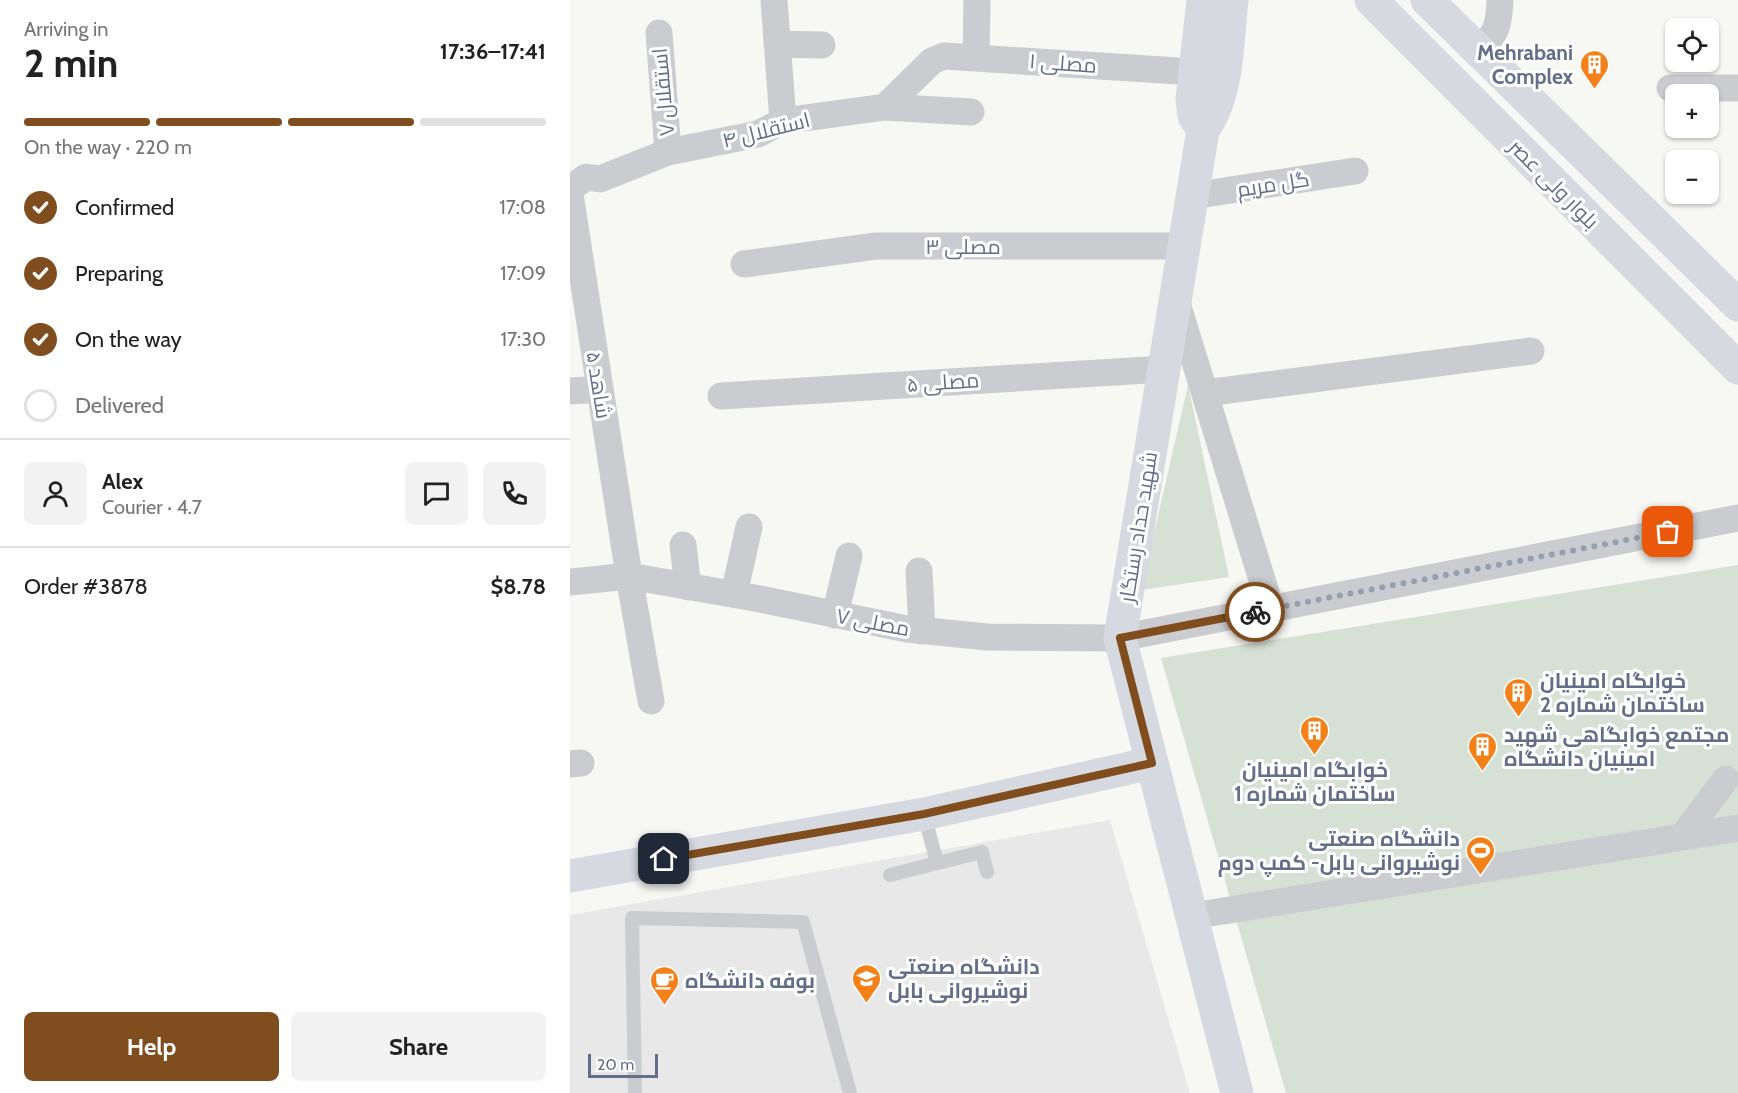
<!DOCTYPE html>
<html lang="en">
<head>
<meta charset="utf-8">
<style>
	body { margin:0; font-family:Cabin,Cairo,sans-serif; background:#f2f2f2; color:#222; height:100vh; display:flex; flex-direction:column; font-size:22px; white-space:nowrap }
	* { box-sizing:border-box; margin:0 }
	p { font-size:20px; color:#767676 }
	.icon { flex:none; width:33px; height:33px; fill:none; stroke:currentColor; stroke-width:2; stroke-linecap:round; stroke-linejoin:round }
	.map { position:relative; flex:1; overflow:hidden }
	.drawer { display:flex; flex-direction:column; background:#fff; width:570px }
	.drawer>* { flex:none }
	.tools { position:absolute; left:1095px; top:18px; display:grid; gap:12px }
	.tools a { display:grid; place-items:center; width:54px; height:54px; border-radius:9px; background:#fff; box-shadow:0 2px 4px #0004; font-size:30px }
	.scale { position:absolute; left:18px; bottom:15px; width:70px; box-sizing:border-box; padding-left:6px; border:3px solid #636f88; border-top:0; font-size:16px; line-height:21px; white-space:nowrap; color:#636f88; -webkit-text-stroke:4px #fff; paint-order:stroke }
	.pin { position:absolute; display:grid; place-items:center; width:51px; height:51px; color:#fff; margin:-26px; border-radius:12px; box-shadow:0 3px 9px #0006 }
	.courier { position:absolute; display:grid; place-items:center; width:60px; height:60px; margin:-30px; border:4px solid #804d1e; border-radius:50%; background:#fff; color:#222; box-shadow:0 2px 8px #0007 }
	.head em { font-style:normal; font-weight:700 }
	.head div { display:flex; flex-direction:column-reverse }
	.head { display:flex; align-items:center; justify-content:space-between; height:102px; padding:0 24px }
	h1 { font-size:39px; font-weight:700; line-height:45px }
	.bar { display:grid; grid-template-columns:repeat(4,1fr); gap:9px 6px; align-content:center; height:72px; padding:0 24px }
	.bar i { height:8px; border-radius:4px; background:#e0e0e0 }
	.bar .on { background:#804d1e }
	.bar p { grid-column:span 4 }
	.line { display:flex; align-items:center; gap:15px; padding:0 24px; border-top:2px solid #e0e0e0 }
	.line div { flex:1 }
	.round { display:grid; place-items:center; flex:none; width:63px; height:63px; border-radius:9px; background:#f2f2f2 }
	ol { padding:0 24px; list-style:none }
	li { display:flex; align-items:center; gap:18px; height:66px }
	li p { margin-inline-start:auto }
	li .icon { padding:6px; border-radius:50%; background:#804d1e; color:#fff; stroke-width:4 }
	li:last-child { color:#767676 }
	li i { width:33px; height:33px; border:3px solid #e0e0e0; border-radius:50% }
	.cta { display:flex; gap:12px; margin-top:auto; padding:12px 24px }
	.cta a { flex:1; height:69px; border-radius:9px; background:#804d1e; color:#fff; font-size:24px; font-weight:700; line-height:69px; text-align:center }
	.cta a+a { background:#f2f2f2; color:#222 }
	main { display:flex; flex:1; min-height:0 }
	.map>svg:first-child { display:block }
	.built { fill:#e7e8e7 }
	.green { fill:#d6e0d4 }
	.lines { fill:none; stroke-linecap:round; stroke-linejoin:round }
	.lane { stroke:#caccd0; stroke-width:14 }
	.street { stroke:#caccd0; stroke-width:27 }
	.secondary { stroke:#d6d9e0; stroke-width:33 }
	.primary { stroke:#d6d9e0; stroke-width:33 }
	.done { stroke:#979fae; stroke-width:6; stroke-dasharray:0 10.8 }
	.route { stroke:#804d1e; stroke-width:8 }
	.labels { text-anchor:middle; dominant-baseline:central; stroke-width:6; stroke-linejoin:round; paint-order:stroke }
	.poi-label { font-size:21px; font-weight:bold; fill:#636f88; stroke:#fff; text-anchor:start }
	.street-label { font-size:21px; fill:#636f88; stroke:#fff }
</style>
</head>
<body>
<main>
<section class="drawer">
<div class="head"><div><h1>2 min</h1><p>Arriving in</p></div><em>17:36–17:41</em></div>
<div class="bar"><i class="on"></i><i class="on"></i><i class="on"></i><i></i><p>On the way · 220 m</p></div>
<ol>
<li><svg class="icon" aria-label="check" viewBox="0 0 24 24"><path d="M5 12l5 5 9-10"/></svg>Confirmed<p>17:08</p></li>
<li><svg class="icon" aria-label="check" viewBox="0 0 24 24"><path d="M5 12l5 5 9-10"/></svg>Preparing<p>17:09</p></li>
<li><svg class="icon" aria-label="check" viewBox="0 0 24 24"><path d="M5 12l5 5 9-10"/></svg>On the way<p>17:30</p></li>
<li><i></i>Delivered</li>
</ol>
<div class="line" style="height:108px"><a class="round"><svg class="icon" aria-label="person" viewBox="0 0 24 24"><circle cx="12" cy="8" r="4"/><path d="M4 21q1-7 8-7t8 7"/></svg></a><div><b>Alex</b><p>Courier · 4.7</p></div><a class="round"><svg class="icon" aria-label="chat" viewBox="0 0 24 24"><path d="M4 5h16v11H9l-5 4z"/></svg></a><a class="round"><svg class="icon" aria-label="phone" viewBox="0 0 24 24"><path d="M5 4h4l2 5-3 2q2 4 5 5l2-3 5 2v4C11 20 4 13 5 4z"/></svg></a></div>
<div class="line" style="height:78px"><div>Order #3878</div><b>$8.78</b></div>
<div class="cta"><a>Help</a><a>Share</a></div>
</section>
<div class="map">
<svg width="1168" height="1093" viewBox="0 0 1168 1093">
	<rect width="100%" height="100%" fill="#f7f7f4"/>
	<path class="built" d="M540,820L620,1093H0V915Z"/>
	<path class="green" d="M618,385L659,577L571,590Z
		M1168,565V1093H716L591,658Z"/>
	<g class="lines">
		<path class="lane" d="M354,814L367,863L412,852L417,872
			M320,875L367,863
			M65,1093L62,918L233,922L280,1093"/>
		<path class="street" d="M204,0L213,121
			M89,33L98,152
			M207,44L252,45
			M907,51C927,34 929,26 930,0
			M406,57L407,0
			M1100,88H1168
			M315,107L362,61L374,56L624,72
			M0,189L16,177L30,179L98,152L188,134L213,121L315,107L401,112
			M0,194L59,576L81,701
			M622,196L785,171
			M174,264L306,246H614
			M606,300L701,609
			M0,391L30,389
			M635,393L961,351
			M151,396L594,369
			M113,545L118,587
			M349,571L352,631
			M0,582L59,576L190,599L337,629L417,637L550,638L1168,518
			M164,594L179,527
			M265,615L279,556
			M0,764L11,763
			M1112,837L1156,779
			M622,916L1168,828"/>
		<path class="secondary" d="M633,0L622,99L624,116L633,130C659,94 657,43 662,0
			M633,130L550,638L667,1093
			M0,876L354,814L582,763"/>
		<path class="primary" d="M801,0L1168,368
			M857,0L1168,305"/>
	</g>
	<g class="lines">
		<path class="done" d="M685,612L1098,532"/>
		<path class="route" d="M94,859L354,814L582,763L550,638L685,612"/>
	</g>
	<defs>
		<symbol id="building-pin" viewBox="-11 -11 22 30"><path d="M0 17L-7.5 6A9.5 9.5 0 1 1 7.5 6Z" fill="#f48118" stroke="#fff"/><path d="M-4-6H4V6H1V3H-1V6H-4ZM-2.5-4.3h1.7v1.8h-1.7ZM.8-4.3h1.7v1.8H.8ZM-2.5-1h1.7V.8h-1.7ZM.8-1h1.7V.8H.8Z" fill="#fff"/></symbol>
		<symbol id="stadium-pin" viewBox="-11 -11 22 30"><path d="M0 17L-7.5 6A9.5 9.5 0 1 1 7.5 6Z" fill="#f48118" stroke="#fff"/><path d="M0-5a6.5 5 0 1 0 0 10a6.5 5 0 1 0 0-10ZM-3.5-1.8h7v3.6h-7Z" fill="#fff"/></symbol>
		<symbol id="university-pin" viewBox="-11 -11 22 30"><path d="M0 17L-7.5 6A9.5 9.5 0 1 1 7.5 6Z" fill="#f48118" stroke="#fff"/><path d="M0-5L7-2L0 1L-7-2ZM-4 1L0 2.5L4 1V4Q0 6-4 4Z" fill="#fff"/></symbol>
		<symbol id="cafe-pin" viewBox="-11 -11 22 30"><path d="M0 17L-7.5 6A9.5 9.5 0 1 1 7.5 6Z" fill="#f48118" stroke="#fff"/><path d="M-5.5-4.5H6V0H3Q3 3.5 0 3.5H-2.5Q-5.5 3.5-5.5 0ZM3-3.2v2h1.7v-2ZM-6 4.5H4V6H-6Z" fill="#fff"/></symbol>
	</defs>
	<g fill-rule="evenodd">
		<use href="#building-pin" x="1008" y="48" width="33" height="45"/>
		<use href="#building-pin" x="932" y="676" width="33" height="45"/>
		<use href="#building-pin" x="728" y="714" width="33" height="45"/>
		<use href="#building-pin" x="896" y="730" width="33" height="45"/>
		<use href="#stadium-pin" x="894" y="834" width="33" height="45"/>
		<use href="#university-pin" x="280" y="962" width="33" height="45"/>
		<use href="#cafe-pin" x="78" y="964" width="33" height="45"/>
	</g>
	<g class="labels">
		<g class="poi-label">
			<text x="1003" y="52" text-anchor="end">Mehrabani<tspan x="1003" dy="24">Complex</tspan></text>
			<text x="970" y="680">خوابگاه امینیان<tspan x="970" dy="24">ساختمان شماره 2</tspan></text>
			<text x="934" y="734">مجتمع خوابگاهی شهید<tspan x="934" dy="24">امینیان دانشگاه</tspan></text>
			<text x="745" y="769" text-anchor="middle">خوابگاه امینیان<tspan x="745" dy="24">ساختمان شماره 1</tspan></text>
			<text x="890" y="838" text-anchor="end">دانشگاه صنعتی<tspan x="890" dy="24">نوشیروانی بابل- کمپ دوم</tspan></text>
			<text x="318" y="966">دانشگاه صنعتی<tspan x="318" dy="24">نوشیروانی بابل</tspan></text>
			<text x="115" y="980">بوفه دانشگاه</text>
		</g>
		<g class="street-label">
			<text transform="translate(493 63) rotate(4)">مصلی ۱</text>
			<text transform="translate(93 92) rotate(-95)">استقلال ۷</text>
			<text transform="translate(196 130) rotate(-14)">استقلال ۴</text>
			<text transform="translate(703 184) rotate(-9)">گل مریم</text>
			<text transform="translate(984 184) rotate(45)">بلوار ولی عصر</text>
			<text x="393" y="246">مصلی ۳</text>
			<text transform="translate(373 382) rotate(-4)">مصلی ۵</text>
			<text transform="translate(29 385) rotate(81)">شاهد ۵</text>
			<text transform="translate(568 527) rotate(-81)">شهید حداد رستگار</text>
			<text transform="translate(303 622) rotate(11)">مصلی ۷</text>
		</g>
	</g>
</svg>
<div class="tools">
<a><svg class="icon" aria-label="locate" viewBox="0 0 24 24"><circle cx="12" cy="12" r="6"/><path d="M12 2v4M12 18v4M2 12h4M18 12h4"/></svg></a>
<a>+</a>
<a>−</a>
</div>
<div class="scale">20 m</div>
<div class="pin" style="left:1098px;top:532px;background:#ea580c"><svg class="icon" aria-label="bag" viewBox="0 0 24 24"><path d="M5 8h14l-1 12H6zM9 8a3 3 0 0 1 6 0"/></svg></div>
<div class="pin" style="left:94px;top:859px;background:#1f2937"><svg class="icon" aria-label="home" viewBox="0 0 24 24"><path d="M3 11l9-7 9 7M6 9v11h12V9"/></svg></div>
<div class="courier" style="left:685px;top:612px"><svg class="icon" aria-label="bike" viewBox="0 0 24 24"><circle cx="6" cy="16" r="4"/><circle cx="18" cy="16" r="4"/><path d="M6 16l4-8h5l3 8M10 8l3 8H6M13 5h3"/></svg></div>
</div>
</main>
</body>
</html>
